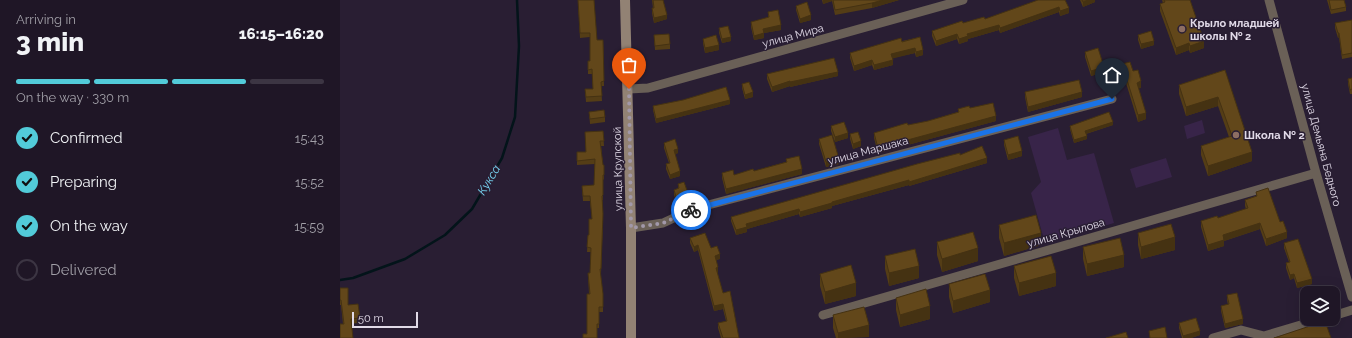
<!DOCTYPE html>
<html lang="en">
<head>
<meta charset="utf-8">
<style>
	body { margin:0; font-family:Raleway,sans-serif; background:#2c2332; color:#f1f3f6; height:100vh; display:flex; flex-direction:column; font-size:15px; white-space:nowrap }
	* { box-sizing:border-box; margin:0 }
	p { font-size:13px; color:#a19fa7 }
	.icon { flex:none; width:22px; height:22px; fill:none; stroke:currentColor; stroke-width:2; stroke-linecap:round; stroke-linejoin:round }
	.map { position:relative; flex:1; overflow:hidden }
	.details { display:flex; flex-direction:column; background:#1f1626; width:340px }
	.details>* { flex:none }
	.buttons { position:absolute; left:960px; top:286px; display:grid; gap:8px }
	.buttons a { display:grid; place-items:center; width:40px; height:40px; border-radius:8px; background:#1f1626; box-shadow:0 4px 16px #0002,0 0 0 1px #3c3543; font-size:20px }
	.scale { position:absolute; left:12px; bottom:10px; width:66px; box-sizing:border-box; padding-left:4px; border:2px solid #e1dae8; border-top:0; font-size:11px; line-height:14px; white-space:nowrap; color:#e1dae8; -webkit-text-stroke:3px #291e33; paint-order:stroke }
	.pin { position:absolute; display:grid; place-items:center; width:34px; height:34px; color:#fff; margin:-41px -17px; border-radius:50% 50% 50% 0; rotate:-45deg; box-shadow:0 0 4px #0007 }
	.pin .icon { rotate:45deg }
	.courier { position:absolute; display:grid; place-items:center; width:40px; height:40px; margin:-20px; border:3px solid #1a73e8; border-radius:50%; background:#fff; color:#222; box-shadow:0 1px 5px #0007 }
	.summary em { font-style:normal; font-weight:800 }
	.summary div { display:flex; flex-direction:column-reverse }
	.summary { display:flex; align-items:center; justify-content:space-between; height:68px; padding:0 16px }
	h1 { font-size:26px; font-weight:800; line-height:30px }
	.bar { display:grid; grid-template-columns:repeat(4,1fr); gap:6px 4px; align-content:center; height:48px; padding:0 16px }
	.bar i { height:5px; border-radius:3px; background:#3c3543 }
	.bar .selected { background:#52cbd9 }
	.bar p { grid-column:span 4 }
	ol { padding:0 16px; list-style:none }
	li { display:flex; align-items:center; gap:12px; height:44px }
	li p { margin-inline-start:auto }
	li .icon { padding:4px; border-radius:50%; background:#52cbd9; color:#111; stroke-width:4 }
	li:last-child { color:#a19fa7 }
	li i { width:22px; height:22px; border:2px solid #3c3543; border-radius:50% }
	main { display:flex; flex:1; min-height:0 }
	.map>svg:first-child { display:block }
	.green { fill:#382449 }
	.lines { fill:none; stroke-linecap:round; stroke-linejoin:round }
	.stream { stroke:#03141a; stroke-width:2.5 }
	.street { stroke:#6a6057; stroke-width:9 }
	.secondary { stroke:#928274; stroke-width:10 }
	.wall { fill:#543d16 }
	.shaded-wall { fill:#453212 }
	.building { fill:#62471a; stroke:#453212 }
	.done { stroke:#a198a9; stroke-width:4; stroke-dasharray:0 7.2 }
	.route { stroke:#1a73e8; stroke-width:5 }
	.education-dot { fill:#8d6e63; stroke:#291e33; stroke-width:1.5 }
	.labels { text-anchor:middle; dominant-baseline:central; stroke-width:3; stroke-linejoin:round; paint-order:stroke }
	.poi-label { font-size:11px; font-weight:bold; fill:#e1dae8; stroke:#291e33; text-anchor:start }
	.street-label { font-size:11px; fill:#e1dae8; stroke:#291e33 }
	.water-label { font-size:12px; font-style:italic; fill:#78d8f6; stroke:#291e33 }
</style>
</head>
<body>
<main>
<section class="details">
<div class="summary"><div><h1>3 min</h1><p>Arriving in</p></div><em>16:15–16:20</em></div>
<div class="bar"><i class="selected"></i><i class="selected"></i><i class="selected"></i><i></i><p>On the way · 330 m</p></div>
<ol>
<li><svg class="icon" aria-label="check" viewBox="0 0 24 24"><path d="M5 12l5 5 9-10"/></svg>Confirmed<p>15:43</p></li>
<li><svg class="icon" aria-label="check" viewBox="0 0 24 24"><path d="M5 12l5 5 9-10"/></svg>Preparing<p>15:52</p></li>
<li><svg class="icon" aria-label="check" viewBox="0 0 24 24"><path d="M5 12l5 5 9-10"/></svg>On the way<p>15:59</p></li>
<li><i></i>Delivered</li>
</ol>
</section>
<div class="map">
<svg width="1012" height="338" viewBox="0 0 1012 338">
	<rect width="100%" height="100%" fill="#291e33"/>
	<path class="green" d="M862,120L865,133L847,139L844,126Z
		M718,128L727,160L754,153L774,223L705,243L691,193L701,182L688,137Z
		M826,158L832,177L796,188L790,169Z"/>
	<g class="lines">
		<path class="stream" d="M0,280L13,278L65,259L105,235L132,209L162,158L175,117L179,46L177,0"/>
		<path class="street" d="M929,0L976,173L1012,297
			M289,89L308,88L623,0
			M291,228L323,223L353,209L772,99
			M483,315L976,173
			M993,316L1012,310
			M873,338L901,330L924,336L981,319"/>
		<path class="secondary" d="M285,0L291,228V338"/>
	</g>
	<path class="wall" d="M238,0L257,40H263L264,86H261L262,101L246,102L245,89H253L252,74H248V61H250V37L240,38Z
		M312,0H323L327,19L314,23L312,13V8H313Z
		M482,0H559L532,8L495,15L492,1L483,4Z
		M725,0L729,13L720,16L719,12L660,33L659,30L628,39V41L619,44L617,39L596,46L592,36V31L623,23L645,19Z
		M740,0H755V2L743,7Z
		M822,0H850L864,48L850,53L849,50L836,55L820,11V4L823,3Z
		M987,0H1004L1006,7V11L991,14Z
		M456,6L471,20L460,23L456,10Z
		M428,12L441,30L424,33V38L414,40L411,27V22L428,18Z
		M1012,20V57L1002,59L999,37L998,38L995,28V23Z
		M379,28L391,41L382,43L379,33Z
		M314,35L330,44V49L315,50Z
		M798,35L814,45L801,49L798,40Z
		M580,37L583,55L576,57L575,53L552,58L553,65L534,70L532,65L514,71L510,58V53Z
		M363,39L379,50L365,53L363,43Z
		M745,52L764,72L751,76L745,57Z
		M782,64L793,71L801,88H798L806,119L798,122L782,70Z
		M885,70L912,161L868,176L861,155V146L889,137L878,106L846,116L839,94V85Z
		M427,74L498,76L450,87V86L432,92L427,79Z
		M1012,78V94H1010L1008,84V79Z
		M402,84L413,97L405,99L402,88Z
		M685,92L742,97L688,112L685,97Z
		M343,100L390,104L316,123L313,110V106Z
		M630,108L656,121L538,153L534,138V133L588,121L618,112V109Z
		M249,112L265,117V122L250,124Z
		M773,125L746,134L747,139L734,143L730,129V126Z
		M491,126L508,138L495,142L491,131Z
		M263,131L264,146H261L263,165L264,170V180L263,179V200H262L263,219L261,274H260L263,294V312H259V328H257L247,334L249,294L248,273H250L251,252H247L248,235H249L252,219L250,201H243L242,186L254,185L255,164L237,165V152H245Z
		M510,134L521,146L513,149L510,139Z
		M479,139L499,164L486,167L479,144Z
		M664,140L682,156L668,160L664,145Z
		M324,143L338,153L335,154L340,176L330,179L326,169V164L329,163L324,148Z
		M620,155L647,163L569,186V185L492,206V208L460,217L459,214L407,229V232L396,235L391,221V217Z
		M446,159L462,174L386,194L382,178V173L394,175L414,171L446,162Z
		M338,184L349,201L337,205L334,195V190L338,189Z
		M916,192L940,222L947,238L926,246L920,229L884,241V246L868,251L861,227V221L878,218L906,209L905,206V200L916,196Z
		M346,217L360,228L347,230L346,222Z
		M659,225L701,245L664,256L659,238Z
		M798,233L835,250L801,259L798,245Z
		M350,238L371,248L380,259L376,260L378,272H377L383,293L399,338H381L378,328V323L386,321L383,309L374,311L358,250L354,252L350,243Z
		M597,242L638,261L602,272L597,255Z
		M944,243L972,284L957,288L954,278L950,280L946,268V263L949,262L944,248Z
		M743,247L784,267L747,276L743,259Z
		M545,256L579,278L549,286L545,269Z
		M674,266L716,286L679,296L674,278Z
		M480,274L516,296L485,304L480,286Z
		M609,284L650,302L613,313L609,297Z
		M0,288L8,305L20,318V323L3,324L1,305H0Z
		M887,295L903,324L885,328L881,311V306L888,305L887,300Z
		M556,298L590,319L560,327L556,310Z
		M493,315L529,337L496,338L493,328Z
		M839,323L860,335L851,338H842L839,328Z"/>
	<path class="shaded-wall" d="M483,0H492V1L483,4Z
		M543,0H559L532,8V3Z
		M748,0H755V2L743,7V2Z
		M719,7V12L660,33V28Z
		M729,8V13L720,16V11Z
		M327,15V19L314,23V18Z
		M471,15V20L460,23V19Z
		M441,25V30L424,33V38L414,40V36L423,29Z
		M659,25V30L628,39V41L619,44V39L627,34Z
		M998,33H999V37L998,38Z
		M617,34V39L596,46V41Z
		M391,37V41L382,43V39Z
		M814,41V45L801,49V44Z
		M864,41V48L850,53V46Z
		M849,43V50L836,55V48Z
		M379,45V50L365,53V48Z
		M575,48V53L551,59V54Z
		M583,50V55L576,57V52Z
		M532,60V65L514,71V66Z
		M553,60V65L534,70V65Z
		M764,67V72L751,76V71Z
		M498,72V76L450,87V82Z
		M450,81V86L432,92V87Z
		M801,81V88L797,89V83Z
		M413,92V97L405,99V95Z
		M742,92V97L688,112V107Z
		M878,97V106L846,116V107Z
		M390,100V104L316,123V119Z
		M806,113V119L798,122V115Z
		M656,116V121L538,153V148Z
		M773,122V125L745,134V131Z
		M508,133V138L495,142V137Z
		M747,136V139L734,143V140Z
		M521,141V146L513,149V144Z
		M338,149V153L334,155V150Z
		M682,151V156L668,160V155Z
		M912,152V161L868,176V166Z
		M647,158V163L569,186V182Z
		M499,159V164L486,167V162Z
		M462,169V174L386,194V189Z
		M340,171V176L330,179V175Z
		M569,180V185L492,206V208L460,217V212L492,202Z
		M349,196V201L337,205V200Z
		M459,209V214L407,229V232L396,235V230L406,224Z
		M360,223V228L347,230V226Z
		M920,223V229L884,241V246L868,251V245L883,235Z
		M947,232V238L926,246V239Z
		M701,233V245L664,256V243Z
		M835,237V250L801,259V247Z
		M358,245V250L354,252V247Z
		M638,248V261L602,272V259Z
		M380,254V259L375,260V256Z
		M784,255V267L747,276V264Z
		M579,266V278L549,286V273Z
		M378,267V272L376,273V268Z
		M716,273V286L679,296V283Z
		M954,274V278L950,280V275Z
		M972,279V284L957,288V283Z
		M516,283V296L485,304V292Z
		M650,290V302L613,313V301Z
		M383,304V309L374,311V306Z
		M590,306V319L560,327V315Z
		M903,319V324L885,328V324Z
		M529,325V337L498,338V333Z
		M860,331V335L851,338H843V336Z"/>
	<path class="building" d="M238,0H254L257,40H263L264,81L261,82L262,96L246,97L245,89H253L252,69L248,70V61H250V33H240Z
		M313,0H323L327,15L314,18L312,8H314Z
		M493,0H543L532,3L495,10Z
		M698,0H725L729,8L720,11L719,7L660,28L659,25L627,34L628,36L619,39L617,34L596,41L592,31L622,21L623,23L644,17L645,19Z
		M742,0H748L743,2Z
		M824,0H850L864,41L850,46L849,43L836,48L820,4L825,2Z
		M989,0H1004L1006,7L991,10Z
		M467,2L471,15L460,19L456,6Z
		M438,10L441,25L423,29L424,33L414,36L411,22L429,17L428,12Z
		M1012,20V53L1002,55L999,33H998L995,23Z
		M388,26L391,37L382,39L379,28Z
		M811,31L814,41L801,44L798,35Z
		M329,34L330,44L315,46L314,35Z
		M376,35L379,45L365,48L363,39Z
		M580,37L583,50L576,52L575,48L551,54L553,60L534,65L532,60L514,66L510,53L561,38L562,42Z
		M758,48L764,67L751,71L745,52Z
		M494,58L498,72L450,82V81L432,87L427,74Z
		M790,62L793,71L798,70L801,81L797,83L806,113L798,115L782,64Z
		M885,70L912,152L868,166L861,146L892,136L878,97L846,107L839,85Z
		M1012,78V89L1010,90L1008,79Z
		M739,80L742,92L688,107L685,92Z
		M409,82L413,92L405,95L402,84Z
		M386,87L390,100L316,119L313,106L343,100Z
		M653,103L656,116L538,148L534,133L567,123L568,125L588,121L619,112L618,109L629,106L630,108Z
		M264,110L265,117L250,119L249,112Z
		M769,112L773,122L745,131L747,136L734,140L730,126Z
		M504,122L508,133L495,137L491,126Z
		M263,131L264,141H260L263,165H264V175H263V195L262,196L263,214L261,269H260L263,294V307H259V324H257V338H243V334H247V294H250L248,273H250L251,248L247,247L248,235H249V219H252L250,196H243L242,186L254,185L255,159L237,161V152H246L245,132Z
		M518,132L521,141L513,144L510,134Z
		M492,135L499,159L486,162L479,139Z
		M678,136L682,151L668,155L664,140Z
		M335,139L338,149L334,150L340,171L330,175L326,164L330,163L324,143Z
		M642,146L647,158L569,182V180L492,202V203L460,212L459,209L406,224L407,227L396,230L391,217L577,164L620,153V155Z
		M459,156L462,169L386,189L382,173L393,170L394,175L413,169L414,171L447,162L446,159Z
		M344,182L349,196L337,200L334,190L339,188L338,184Z
		M928,188L940,222L943,221L947,232L926,239L920,223L883,235L884,240L868,245L861,221L877,216L878,218L908,208L905,200L917,196L916,192Z
		M358,214L360,223L347,226L346,217Z
		M696,215L701,233L664,243L659,225Z
		M831,224L835,237L801,247L798,233Z
		M633,232L638,248L602,259L597,242Z
		M365,233L371,248L377,246L380,254L375,256L378,267L376,268L383,293L390,291L399,338H383L378,323L387,321L383,304L374,306L358,245L354,247L350,238Z
		M780,238L784,255L747,264L743,247Z
		M958,239L972,279L957,283L954,274L950,275L946,263L950,262L944,243Z
		M575,249L579,266L549,273L545,256Z
		M711,256L716,273L679,283L674,266Z
		M511,265L516,283L485,292L480,274Z
		M645,274L650,290L613,301L609,284Z
		M0,288H8V305L18,304L20,318L11,319L13,338H0V324H4L1,300H0Z
		M586,289L590,306L560,315L556,298Z
		M897,293L903,319L885,324L881,306L889,304L887,295Z
		M524,307L529,325L498,333L493,315Z
		M856,318L860,331L843,336L839,323Z
		M985,321L991,338H934Z
		M825,327L827,338H810L809,331Z
		M786,332L788,338H766Z"/>
	<g class="lines">
		<path class="done" d="M289,89L291,228L323,223L351,210"/>
		<path class="route" d="M351,210L772,99"/>
	</g>
	<g class="education-dot">
		<circle cx="842" cy="29" r="4"/>
		<circle cx="896" cy="135" r="4"/>
	</g>
	<g class="labels">
		<g class="poi-label">
			<text x="850" y="23">Крыло младшей<tspan x="850" dy="13">школы № 2</tspan></text>
			<text x="904" y="135">Школа № 2</text>
		</g>
		<g class="street-label">
			<text transform="translate(453 36) rotate(-15)">улица Мира</text>
			<text transform="translate(981 145) rotate(75)">улица Демьяна Бедного</text>
			<text transform="translate(528 151) rotate(-15)">улица Маршака</text>
			<text transform="translate(278 169) rotate(-91)">улица Крупской</text>
			<text transform="translate(726 233) rotate(-16)">улица Крылова</text>
		</g>
		<g class="water-label">
			<text transform="translate(149 180) rotate(-59)">Кукса</text>
		</g>
	</g>
</svg>
<div class="buttons">
<a><svg class="icon" aria-label="layers" viewBox="0 0 24 24"><path d="M12 4l9 5-9 5-9-5zM3 14l9 5 9-5"/></svg></a>
</div>
<div class="scale">50 m</div>
<div class="pin" style="left:289px;top:89px;background:#ea580c"><svg class="icon" aria-label="bag" viewBox="0 0 24 24"><path d="M5 8h14l-1 12H6zM9 8a3 3 0 0 1 6 0"/></svg></div>
<div class="pin" style="left:772px;top:99px;background:#1f2937"><svg class="icon" aria-label="home" viewBox="0 0 24 24"><path d="M3 11l9-7 9 7M6 9v11h12V9"/></svg></div>
<div class="courier" style="left:351px;top:210px"><svg class="icon" aria-label="bike" viewBox="0 0 24 24"><circle cx="6" cy="16" r="4"/><circle cx="18" cy="16" r="4"/><path d="M6 16l4-8h5l3 8M10 8l3 8H6M13 5h3"/></svg></div>
</div>
</main>
</body>
</html>
